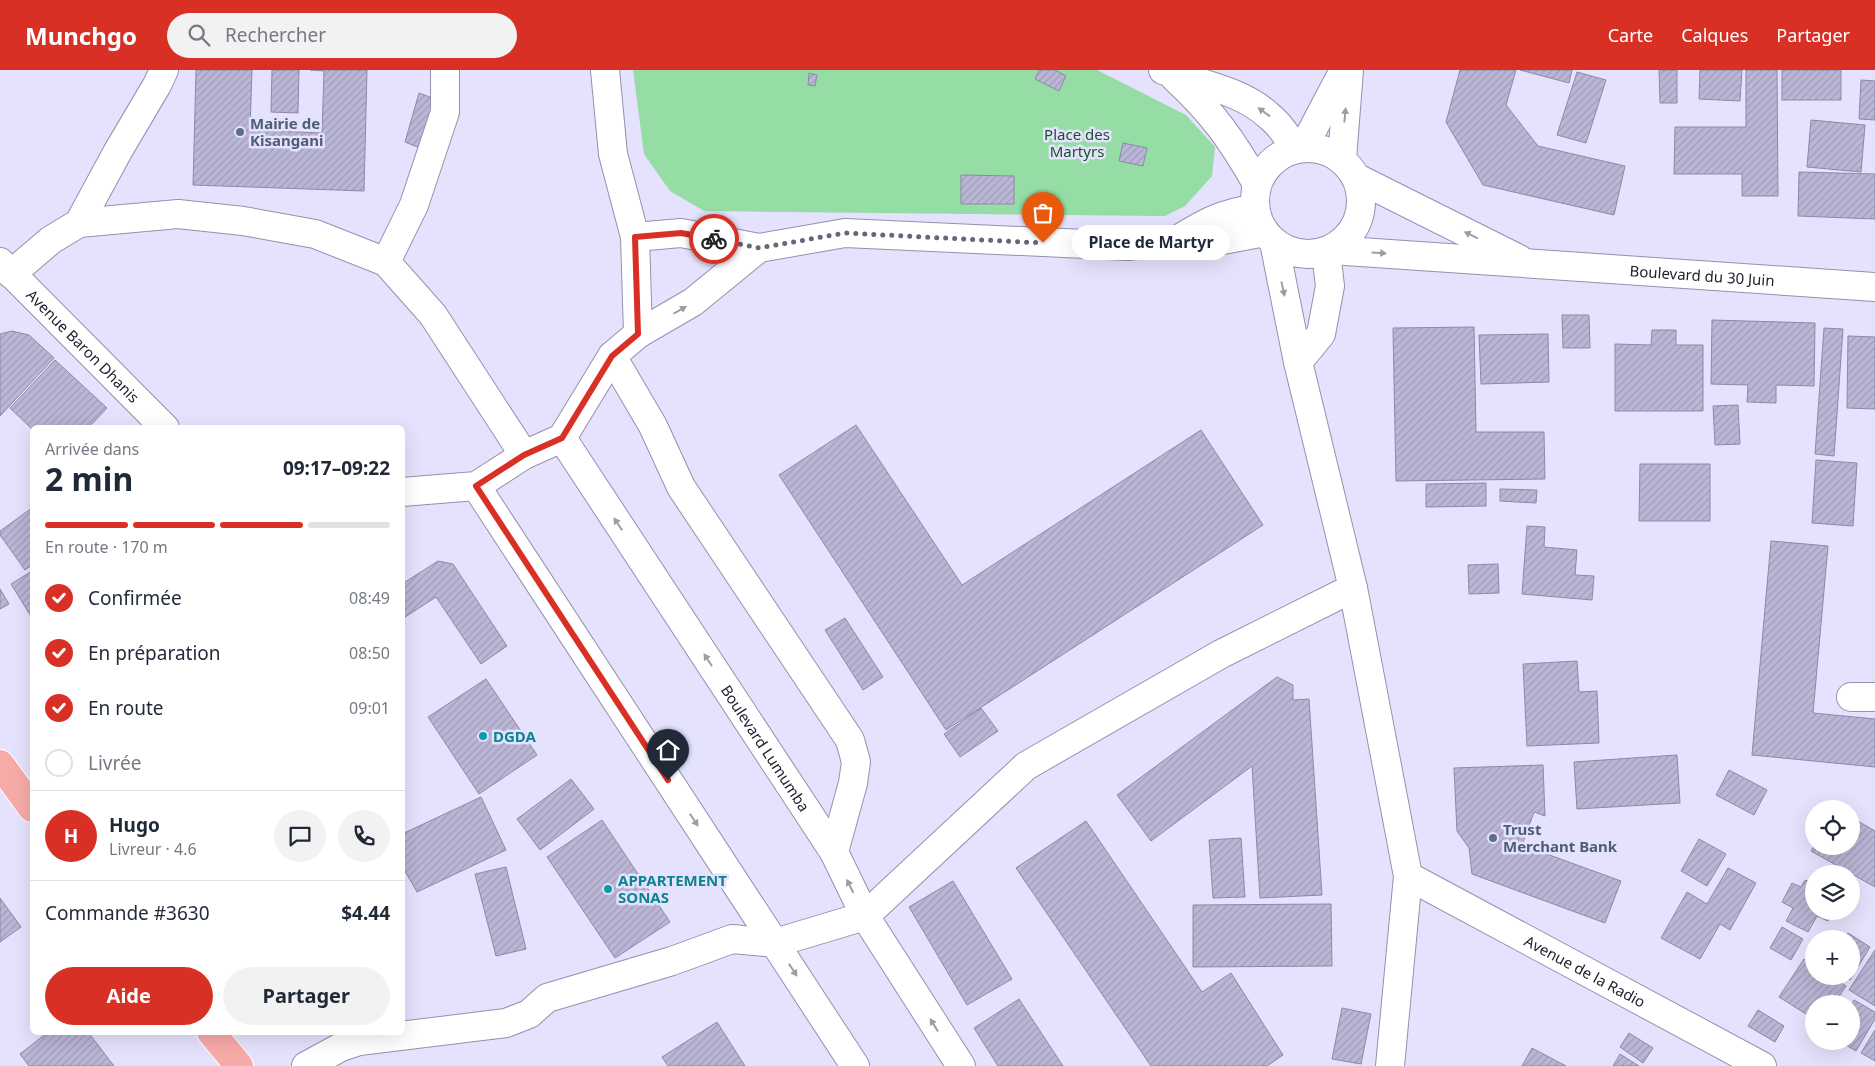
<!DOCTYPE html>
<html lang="fr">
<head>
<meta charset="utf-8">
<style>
	body { margin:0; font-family:"Noto Sans",sans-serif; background:#f2f2f3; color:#1f2937; height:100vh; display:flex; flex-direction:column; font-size:19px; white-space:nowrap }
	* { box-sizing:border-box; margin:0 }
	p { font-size:16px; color:#747a83 }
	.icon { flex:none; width:28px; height:28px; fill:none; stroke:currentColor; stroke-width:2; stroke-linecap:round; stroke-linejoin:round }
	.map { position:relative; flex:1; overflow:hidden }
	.side { position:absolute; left:30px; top:355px; width:375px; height:610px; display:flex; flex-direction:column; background:#fff; border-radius:8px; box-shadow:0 5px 20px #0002 }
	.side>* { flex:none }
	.buttons { position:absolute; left:1805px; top:730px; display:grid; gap:10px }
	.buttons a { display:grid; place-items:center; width:55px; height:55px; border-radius:50%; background:#fff; box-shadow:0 5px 20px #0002; font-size:25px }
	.pin { position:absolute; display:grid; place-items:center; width:42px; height:42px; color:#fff; margin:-51px -21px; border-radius:50% 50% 50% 0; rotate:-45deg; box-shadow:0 0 5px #0007 }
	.pin .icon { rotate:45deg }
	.courier { position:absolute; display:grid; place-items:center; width:50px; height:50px; margin:-25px; border:4px solid #d93025; border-radius:50%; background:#fff; color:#222; box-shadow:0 1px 6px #0007 }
	.bubble { position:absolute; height:35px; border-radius:18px; background:#fff; box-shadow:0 5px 20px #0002; font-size:16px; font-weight:700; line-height:35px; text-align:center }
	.head em { font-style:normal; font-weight:700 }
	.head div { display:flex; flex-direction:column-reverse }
	.head { display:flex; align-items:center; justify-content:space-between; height:85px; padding:0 15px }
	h1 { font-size:32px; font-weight:700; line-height:38px }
	.bar { display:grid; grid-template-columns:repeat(4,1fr); gap:8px 5px; align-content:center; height:60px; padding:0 15px }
	.bar i { height:6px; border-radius:4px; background:#e0e1e3 }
	.bar .on { background:#d93025 }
	.bar p { grid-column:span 4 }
	.line { display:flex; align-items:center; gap:12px; padding:0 15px; border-top:1px solid #e0e1e3 }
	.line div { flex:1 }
	.round { display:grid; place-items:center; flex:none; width:52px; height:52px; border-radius:26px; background:#f2f2f3 }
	ol { padding:0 15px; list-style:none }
	li { display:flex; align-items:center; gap:15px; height:55px }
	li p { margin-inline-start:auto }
	li .icon { padding:5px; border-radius:50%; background:#d93025; color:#fff; stroke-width:4 }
	li:last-child { color:#747a83 }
	li i { width:28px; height:28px; border:2px solid #e0e1e3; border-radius:50% }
	.action { display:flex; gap:10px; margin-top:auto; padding:10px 15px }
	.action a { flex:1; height:58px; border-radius:30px; background:#d93025; color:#fff; font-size:20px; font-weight:700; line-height:58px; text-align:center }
	.action a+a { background:#f2f2f3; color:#1f2937 }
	header { display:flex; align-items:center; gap:30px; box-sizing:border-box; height:70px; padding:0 25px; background:#d93025; color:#fff }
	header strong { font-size:24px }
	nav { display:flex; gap:28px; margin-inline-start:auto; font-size:18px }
	.search { width:350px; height:45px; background:#f2f2f3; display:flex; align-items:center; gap:12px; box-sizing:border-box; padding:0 18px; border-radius:28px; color:#747a83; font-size:19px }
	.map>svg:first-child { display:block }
	.green { fill:#96dca5 }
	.building { fill:url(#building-hatch); stroke:#8d88a7 }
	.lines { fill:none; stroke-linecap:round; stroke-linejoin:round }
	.minor-casing { stroke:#9490af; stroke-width:30 }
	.highway-casing { stroke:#fff; stroke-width:30 }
	.minor { stroke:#fff; stroke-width:28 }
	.highway { stroke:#f7aba9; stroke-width:28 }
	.oneway { fill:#9c9ca1 }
	.done { stroke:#676576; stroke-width:5; stroke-dasharray:0 9 }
	.route { stroke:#d93025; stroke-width:6 }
	.service-dot { fill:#5c6f8a; stroke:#e5e2fd; stroke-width:2 }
	.culture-dot { fill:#0f9aa8; stroke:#e5e2fd; stroke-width:2 }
	.labels { text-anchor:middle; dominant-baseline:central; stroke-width:5; stroke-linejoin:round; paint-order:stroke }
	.service-label { font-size:15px; font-weight:bold; fill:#4e5e75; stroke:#e5e2fd; text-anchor:start }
	.park-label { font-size:15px; fill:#19532b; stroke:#e5e2fd }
	.street-label { font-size:15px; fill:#23222e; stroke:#e5e2fd }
	.culture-label { font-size:15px; font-weight:bold; fill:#0d838f; stroke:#e5e2fd; text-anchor:start }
</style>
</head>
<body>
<header>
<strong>Munchgo</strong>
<div class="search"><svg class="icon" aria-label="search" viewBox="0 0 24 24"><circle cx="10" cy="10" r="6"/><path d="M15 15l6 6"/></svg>Rechercher</div>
<nav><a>Carte</a><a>Calques</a><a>Partager</a></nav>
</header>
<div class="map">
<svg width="1875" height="996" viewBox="0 0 1875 996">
	<defs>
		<pattern id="building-hatch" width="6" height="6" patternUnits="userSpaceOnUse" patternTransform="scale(1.25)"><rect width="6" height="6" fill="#bab6d6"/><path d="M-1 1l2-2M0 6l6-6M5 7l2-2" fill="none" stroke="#a09cb8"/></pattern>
	</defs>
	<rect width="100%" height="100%" fill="#e5e2fd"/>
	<path class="green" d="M633,0H1097L1186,45L1215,77L1212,106L1185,136L1165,146L704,141L670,121L644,84Z"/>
	<path class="building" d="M196,0H252L250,60L322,63L324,1L310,0H367L364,121L193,115Z
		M272,0H299L298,43L271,42Z
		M1039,0H1055L1066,6L1059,21L1035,9Z
		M1460,0H1516L1506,35L1538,76L1625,96L1614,145L1483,115L1446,52Z
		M1520,0H1572L1569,13Z
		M1659,0H1677V33H1660Z
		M1700,0H1742L1740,31L1699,29Z
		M1746,0H1777L1778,126H1742V104H1674L1675,57H1746Z
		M1782,0H1841V30H1782Z
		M1577,2L1606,10L1586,73L1557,65Z
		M809,3L817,5L815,16L808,15Z
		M1861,10L1875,11V50L1859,49Z
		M419,23L435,29L420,78L405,72Z
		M1811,50L1865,55L1861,102L1807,97Z
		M1123,73L1147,78L1143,96L1119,91Z
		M1799,102L1875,104V149L1798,146Z
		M961,105L1014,106V134H961Z
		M1562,245H1589L1590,278H1563Z
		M1712,250L1815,253L1814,316L1776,315V333L1747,332L1748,315L1711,314Z
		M1474,257L1476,362H1544L1545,409L1396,411L1393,258Z
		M1824,258L1843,259L1834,386L1815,384Z
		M1652,260H1676V275H1703V341H1615V274L1651,275Z
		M12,261L29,265L54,288L0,346V264Z
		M1548,264L1549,312L1481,314L1479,265Z
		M1848,266L1875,267V339L1847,338Z
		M55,290L107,338L88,358L32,359L10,338Z
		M1738,335L1740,374L1715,375L1713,336Z
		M856,355L962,515L1201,360L1263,455L946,660L779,405Z
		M1816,390L1857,393L1853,456L1812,453Z
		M1640,394H1710V451H1639Z
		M1486,413V436L1426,437V414Z
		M1500,419L1537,420L1536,433L1500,431Z
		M32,438V495L25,500L0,465V461Z
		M1527,456L1545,457L1544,477L1577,480L1575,505L1594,506L1592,530L1522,524Z
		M1771,471L1828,476L1813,643L1875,649V697L1752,685Z
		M438,491L453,494L507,576L481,594L436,527L402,549V514Z
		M1498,494L1499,523L1469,524L1468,495Z
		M32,501V548L11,514Z
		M0,519L9,534L0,539Z
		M845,548L883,607L863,620L825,560Z
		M1577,591L1579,622L1597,621L1599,673L1527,676L1523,594Z
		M1277,607L1293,615V630L1309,629L1322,825L1260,828L1252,696L1151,771L1117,725Z
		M486,609L537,685L479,724L428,647Z
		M981,638L998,661L960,687L944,664Z
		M1677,685L1680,733L1577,739L1574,692Z
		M1543,695L1545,746L1534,742L1522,775L1621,811L1605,853L1472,804L1469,778L1457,761L1454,698Z
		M1729,700L1767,720L1754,745L1716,725Z
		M571,709L594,739L540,780L517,749Z
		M481,727L506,780L417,822L402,796V764Z
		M1851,747L1875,761V817L1811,781L1814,776H1851Z
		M602,750L670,852L615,888L547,787Z
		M1086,751L1202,922L1231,903L1283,985L1267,996H1151L1016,798Z
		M1241,768L1245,827L1213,828L1209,770Z
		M1699,769L1726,784L1707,816L1681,801Z
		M506,797L526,879L496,886L475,804Z
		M1728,798L1756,813L1730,860L1720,854L1700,889L1661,868L1687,822L1707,834Z
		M1805,810L1814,814V841H1833L1828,851L1817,846L1808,862L1786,851L1793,838L1782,832L1792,813L1801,817Z
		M953,811L1012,909L967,935L909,837Z
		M0,828L21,857L0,872Z
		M1331,834L1332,896L1193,897V835Z
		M1782,857L1803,869L1791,890L1770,878Z
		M1848,863L1870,877L1850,910L1844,906H1851V869H1844Z
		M1875,880V936L1849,920Z
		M1804,889L1814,895V906H1831L1846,916L1834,934H1814V949L1779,927Z
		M1019,929L1063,996H998L974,958Z
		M1854,930L1875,942V949L1856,981L1839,971H1851V936Z
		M1342,938L1371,944L1361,994L1332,989Z
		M1758,940L1784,956L1775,972L1748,956Z
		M717,952L745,996H668L662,987Z
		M1875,960V991L1861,983Z
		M48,962H88L114,996H29L20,984Z
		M1629,963L1653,978L1643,993L1620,977Z
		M1532,978L1566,996H1522Z
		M1620,984L1639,996H1613Z"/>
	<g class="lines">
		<defs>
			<g id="minor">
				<path d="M1163,0C1199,15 1240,19 1269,46C1280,54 1288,68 1296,79"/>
				<path d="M1175,8C1213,43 1232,70 1257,114"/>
				<path d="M1303,78L1344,0"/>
				<circle cx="1308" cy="131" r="53"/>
				<path d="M1342,89L1349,0"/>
				<path d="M1357,108L1519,189"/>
				<path d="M79,153L178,144L243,151L315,164L386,192L433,245L524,385"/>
				<path d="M635,167L681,163L759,178L845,163L1128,176L1177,170H1223L1265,162"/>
				<path d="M1177,170C1205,153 1222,143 1255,139"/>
				<path d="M1274,172L1298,292L1353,518L1408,806L1390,996"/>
				<path id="s1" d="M1331,180L1875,217"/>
				<path id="s2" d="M0,192L165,358"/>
				<path d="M386,192L414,135L445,42V0"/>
				<path d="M11,204L51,170L79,153L118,81L157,15L164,0"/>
				<path d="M638,264L693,232L759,178"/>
				<path d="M612,286L653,356L681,417L850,670L856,692L853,713L834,782"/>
				<path d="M1298,292L1321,264L1330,216L1326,182"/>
				<path id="s3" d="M562,368L834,782L865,846L961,996"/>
				<path d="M476,416L855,996"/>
				<path d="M402,422L476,416L524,385L562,368L612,286L638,264L635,167L613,84L605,0"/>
				<path d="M1851,627H1875"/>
				<path id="s4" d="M1408,806L1762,996"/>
				<path d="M306,996L341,977L359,971L506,953L529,944L547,928L672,891L732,869L775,873L865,846L1026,696L1221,584L1353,518"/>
			</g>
			<path id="highway" d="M0,694L32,738
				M211,962L239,996"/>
		</defs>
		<use href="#minor" class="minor-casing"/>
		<use href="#highway" class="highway-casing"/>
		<use href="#minor" class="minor"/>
		<use href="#highway" class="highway"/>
	</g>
	<defs><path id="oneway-solid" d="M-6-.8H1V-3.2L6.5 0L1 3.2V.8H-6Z" transform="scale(1.25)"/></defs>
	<g class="oneway">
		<use href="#oneway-solid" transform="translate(1264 42) rotate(-144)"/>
		<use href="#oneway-solid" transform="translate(1345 45) rotate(-85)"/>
		<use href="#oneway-solid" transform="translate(1471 165) rotate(-154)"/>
		<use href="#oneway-solid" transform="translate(1379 183) rotate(4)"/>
		<use href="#oneway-solid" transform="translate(1283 219) rotate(78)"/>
		<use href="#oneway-solid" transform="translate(680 240) rotate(-30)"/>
		<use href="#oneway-solid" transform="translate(618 454) rotate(-123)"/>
		<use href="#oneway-solid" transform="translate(708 590) rotate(-123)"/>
		<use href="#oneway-solid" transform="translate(694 750) rotate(57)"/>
		<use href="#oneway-solid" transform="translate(850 816) rotate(-116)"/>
		<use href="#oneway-solid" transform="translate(793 900) rotate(57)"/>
		<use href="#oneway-solid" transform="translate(934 955) rotate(-122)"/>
	</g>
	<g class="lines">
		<path class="done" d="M714,169L759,178L845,163L1043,173"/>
		<path class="route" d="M668,710L476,416L524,385L562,368L612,286L638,264L635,167L681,163L714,169"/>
	</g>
	<g class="service-dot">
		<circle cx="240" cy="62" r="5"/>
		<circle cx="1493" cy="768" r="5"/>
	</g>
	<g class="culture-dot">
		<circle cx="483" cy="666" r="5"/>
		<circle cx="608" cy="819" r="5"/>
	</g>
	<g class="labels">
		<g class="service-label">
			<text x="250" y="53">Mairie de<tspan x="250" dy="17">Kisangani</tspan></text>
			<text x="1503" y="759">Trust<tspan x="1503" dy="17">Merchant Bank</tspan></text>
		</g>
		<g class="park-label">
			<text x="1077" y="64">Place des<tspan x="1077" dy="17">Martyrs</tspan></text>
		</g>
		<g class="street-label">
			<text stroke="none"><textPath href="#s1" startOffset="372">Boulevard du 30 Juin</textPath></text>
			<text stroke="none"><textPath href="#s2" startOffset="118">Avenue Baron Dhanis</textPath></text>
			<text stroke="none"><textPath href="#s3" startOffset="371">Boulevard Lumumba</textPath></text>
			<text stroke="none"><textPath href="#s4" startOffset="201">Avenue de la Radio</textPath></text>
		</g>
		<g class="culture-label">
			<text x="493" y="666">DGDA</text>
			<text x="618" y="810">APPARTEMENT<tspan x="618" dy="17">SONAS</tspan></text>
		</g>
	</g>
</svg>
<div class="buttons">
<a><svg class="icon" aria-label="locate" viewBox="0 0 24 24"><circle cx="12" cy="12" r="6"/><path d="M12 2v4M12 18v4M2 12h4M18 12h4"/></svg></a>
<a><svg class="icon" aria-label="layers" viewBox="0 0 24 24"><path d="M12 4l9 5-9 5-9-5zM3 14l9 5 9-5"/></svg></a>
<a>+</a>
<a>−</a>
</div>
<div class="pin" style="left:1043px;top:173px;background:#ea580c"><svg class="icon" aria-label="bag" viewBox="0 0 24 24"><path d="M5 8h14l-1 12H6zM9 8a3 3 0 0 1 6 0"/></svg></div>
<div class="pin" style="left:668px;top:710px;background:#1f2937"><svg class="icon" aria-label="home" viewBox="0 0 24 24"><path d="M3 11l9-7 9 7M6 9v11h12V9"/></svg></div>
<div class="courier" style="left:714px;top:169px"><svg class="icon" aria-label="bike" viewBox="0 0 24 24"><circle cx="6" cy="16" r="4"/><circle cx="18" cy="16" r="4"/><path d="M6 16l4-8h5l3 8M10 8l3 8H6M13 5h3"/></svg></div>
<div class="bubble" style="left:1072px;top:155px;width:158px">Place de Martyr</div>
<section class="side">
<div class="head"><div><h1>2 min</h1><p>Arrivée dans</p></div><em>09:17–09:22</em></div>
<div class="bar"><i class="on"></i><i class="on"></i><i class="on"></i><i></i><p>En route · 170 m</p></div>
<ol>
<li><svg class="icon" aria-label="check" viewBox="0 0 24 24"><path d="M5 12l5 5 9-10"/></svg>Confirmée<p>08:49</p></li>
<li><svg class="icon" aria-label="check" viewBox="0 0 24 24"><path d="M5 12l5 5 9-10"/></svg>En préparation<p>08:50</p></li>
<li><svg class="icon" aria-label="check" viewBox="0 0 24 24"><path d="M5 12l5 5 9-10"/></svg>En route<p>09:01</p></li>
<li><i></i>Livrée</li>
</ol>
<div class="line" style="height:90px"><b class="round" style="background:#d93025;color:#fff">H</b><div><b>Hugo</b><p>Livreur · 4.6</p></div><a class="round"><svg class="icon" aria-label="chat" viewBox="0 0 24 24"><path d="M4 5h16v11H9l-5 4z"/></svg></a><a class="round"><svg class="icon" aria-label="phone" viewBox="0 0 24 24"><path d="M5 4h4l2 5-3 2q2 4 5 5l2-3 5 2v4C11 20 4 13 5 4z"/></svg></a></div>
<div class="line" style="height:65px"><div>Commande #3630</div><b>$4.44</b></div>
<div class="action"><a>Aide</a><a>Partager</a></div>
</section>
</div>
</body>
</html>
